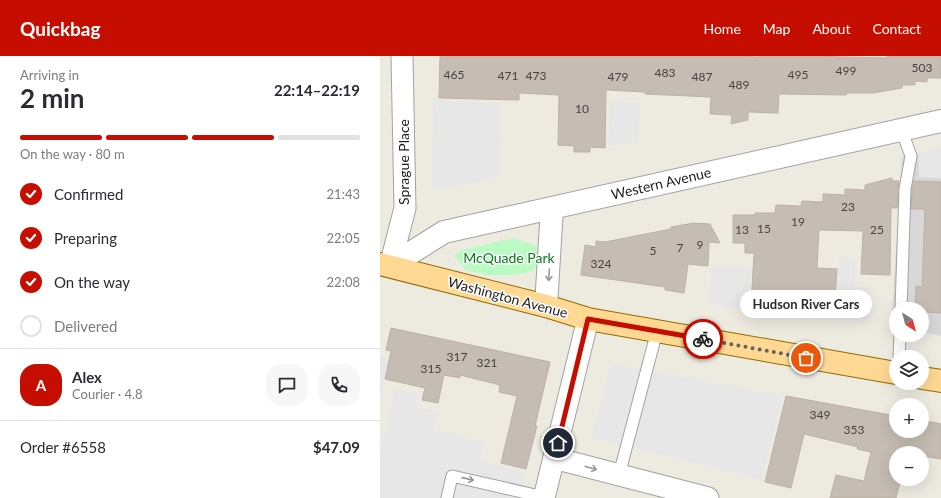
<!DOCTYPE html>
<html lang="en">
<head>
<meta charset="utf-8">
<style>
	body { margin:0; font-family:Lato,sans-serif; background:#f7f7f7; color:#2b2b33; height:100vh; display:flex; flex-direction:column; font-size:15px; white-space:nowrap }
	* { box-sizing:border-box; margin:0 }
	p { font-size:13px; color:#7c7c81 }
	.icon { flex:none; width:22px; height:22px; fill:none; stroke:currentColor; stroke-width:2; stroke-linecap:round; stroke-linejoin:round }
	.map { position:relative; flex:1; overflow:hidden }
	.panel { display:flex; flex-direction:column; background:#fff; width:380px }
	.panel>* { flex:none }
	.needle { width:26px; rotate:144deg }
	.buttons { position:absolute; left:509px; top:246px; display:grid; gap:8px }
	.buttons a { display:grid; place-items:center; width:40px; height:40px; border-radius:50%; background:#fff; box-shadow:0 4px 16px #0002; font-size:20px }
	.pin { position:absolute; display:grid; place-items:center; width:34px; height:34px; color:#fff; margin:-17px; border:2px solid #fff; border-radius:50%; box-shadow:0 1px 4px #0007 }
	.courier { position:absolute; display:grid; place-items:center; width:40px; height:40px; margin:-20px; border:3px solid #c60e00; border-radius:50%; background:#fff; color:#222; box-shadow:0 1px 5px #0007 }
	.bubble { position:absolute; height:28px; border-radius:14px; background:#fff; box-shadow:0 4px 16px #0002; font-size:13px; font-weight:700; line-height:28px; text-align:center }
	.headline em { font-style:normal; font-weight:700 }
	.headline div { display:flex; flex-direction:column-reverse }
	.headline { display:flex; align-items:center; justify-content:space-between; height:68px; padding:0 20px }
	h1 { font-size:26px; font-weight:700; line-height:30px }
	.bar { display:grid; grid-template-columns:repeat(4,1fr); gap:6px 4px; align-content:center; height:48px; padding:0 20px }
	.bar i { height:5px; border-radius:3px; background:#e1e1e2 }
	.bar .on { background:#c60e00 }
	.bar p { grid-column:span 4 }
	.line { display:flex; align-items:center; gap:10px; padding:0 20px; border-top:1px solid #e1e1e2 }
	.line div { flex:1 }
	.round { display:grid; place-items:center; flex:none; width:42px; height:42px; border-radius:16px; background:#f7f7f7 }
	ol { padding:0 20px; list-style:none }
	li { display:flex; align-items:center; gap:12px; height:44px }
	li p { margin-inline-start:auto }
	li .icon { padding:4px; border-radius:50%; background:#c60e00; color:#fff; stroke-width:4 }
	li:last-child { color:#7c7c81 }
	li i { width:22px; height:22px; border:2px solid #e1e1e2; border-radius:50% }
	header { display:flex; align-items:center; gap:24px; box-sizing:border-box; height:56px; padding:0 20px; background:#c60e00; color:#fff }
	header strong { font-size:19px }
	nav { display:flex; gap:22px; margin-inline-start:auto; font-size:14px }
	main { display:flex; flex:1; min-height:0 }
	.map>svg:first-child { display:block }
	.residential { fill:#d9d8d8 }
	.park { fill:#b9fbc3 }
	.parking { fill:#e7e7e7 }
	.building { fill:#c5bcb3; stroke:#bfb1a2 }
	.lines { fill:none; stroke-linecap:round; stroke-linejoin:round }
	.service-casing { stroke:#a2a2a2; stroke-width:13 }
	.minor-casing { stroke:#a2a2a2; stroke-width:23 }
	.tertiary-casing { stroke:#a2a2a2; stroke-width:24 }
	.primary-casing { stroke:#926c00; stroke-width:24 }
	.service { stroke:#fff; stroke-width:11 }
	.minor { stroke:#fff; stroke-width:21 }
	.tertiary { stroke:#fff; stroke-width:22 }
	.primary { stroke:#ffd894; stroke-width:22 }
	.oneway { stroke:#989898 }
	.done { stroke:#646360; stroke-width:4; stroke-dasharray:0 7.2 }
	.route { stroke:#c60e00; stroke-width:5 }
	.labels { text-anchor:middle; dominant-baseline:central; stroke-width:3; stroke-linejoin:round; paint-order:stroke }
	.number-label { font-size:12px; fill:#464341 }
	.street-label { font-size:14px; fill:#1b1b1b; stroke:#fff }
	.park-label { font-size:14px; fill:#087a1a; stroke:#fff }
</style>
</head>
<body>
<header>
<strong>Quickbag</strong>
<nav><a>Home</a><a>Map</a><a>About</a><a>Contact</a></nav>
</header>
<main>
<section class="panel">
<div class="headline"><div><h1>2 min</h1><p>Arriving in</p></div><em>22:14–22:19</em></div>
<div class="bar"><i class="on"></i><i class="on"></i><i class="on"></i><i></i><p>On the way · 80 m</p></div>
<ol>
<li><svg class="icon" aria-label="check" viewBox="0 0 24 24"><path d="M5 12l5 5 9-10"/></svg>Confirmed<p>21:43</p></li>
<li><svg class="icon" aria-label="check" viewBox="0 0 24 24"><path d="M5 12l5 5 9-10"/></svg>Preparing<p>22:05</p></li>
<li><svg class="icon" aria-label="check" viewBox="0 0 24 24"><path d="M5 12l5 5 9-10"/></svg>On the way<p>22:08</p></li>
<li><i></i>Delivered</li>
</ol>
<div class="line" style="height:72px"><b class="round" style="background:#c60e00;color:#fff">A</b><div><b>Alex</b><p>Courier · 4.8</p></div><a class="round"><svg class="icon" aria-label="chat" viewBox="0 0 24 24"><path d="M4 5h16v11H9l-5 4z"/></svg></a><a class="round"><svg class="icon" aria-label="phone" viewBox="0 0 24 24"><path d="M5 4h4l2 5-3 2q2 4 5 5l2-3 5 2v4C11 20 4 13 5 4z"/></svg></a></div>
<div class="line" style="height:52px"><div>Order #6558</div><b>$47.09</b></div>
</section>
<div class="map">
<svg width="561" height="442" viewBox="0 0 561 442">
	<rect width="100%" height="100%" fill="#edeae0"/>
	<path class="residential" d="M561,92V280L542,276V253H516V271L511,270L522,101Z"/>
	<path class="park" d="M134,182L156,190L159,200L158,209L150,216L133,219H107L87,214L74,200L82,194Z"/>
	<path class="parking" d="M53,44L121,47L119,121L57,135L52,131Z
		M230,46L260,47L259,86L228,90Z
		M561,92V122L539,121L538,96Z
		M459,202L475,203V231H489V266L457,264Z
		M332,212H371L369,254L328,247Z
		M0,301L9,304L0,339Z
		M231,307L403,340L381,424L340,413L211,382Z
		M15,333L38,338L36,351L56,355L53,373L104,386L100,405L146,416L140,442H0V399Z"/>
	<path class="building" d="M60,0H355L379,1V0H429L507,2V0H561V22H547V26L535,25V29H522V32L493,37H467L466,39L399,38L398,57L368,56V64L351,68L352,59L330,58L331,41L265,38V36L226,34L225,92L210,91V96H194V90L178,89L179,39L139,37V44L59,42Z
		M512,122V125H519L518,133L517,152H511L510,219L481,218L483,175L439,174L437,212L457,213L454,260L437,259V254L371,250L374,197H365V187H353V159H375V157H395L396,149L421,150L422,145L443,146V138L465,139V133L485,134V129Z
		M534,125L561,126V257L542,256V253H535L536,230L542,231L545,153H531L532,134Z
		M314,167L330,168L340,187L329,186L328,210L308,208L304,237L285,234V231L201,219L205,189L216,191V185L225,186L291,173V171Z
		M11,272L170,306L155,370H157L146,413L121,407L137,340L119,336L120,329L80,319V322L64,319L58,347L42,344L45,332L5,323L11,295L6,294Z
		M406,340L516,360V375H542V364L561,368V403L542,400V397H516V423H521L516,442H450L456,419L484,425L491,396L477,393L478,391L424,378L411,432L385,426Z"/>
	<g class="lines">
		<defs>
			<path id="service" d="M521,73L531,100L525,133L521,253
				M519,301L520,279
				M239,419L277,275
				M67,442L72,420L164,441"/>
			<path id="minor" d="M10,210L25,152L22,0
				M174,402L328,442
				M164,442L208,263"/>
			<path id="tertiary" d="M10,210L64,176L561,65
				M166,250L172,152"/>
			<path id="primary" d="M0,208L166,250L208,263L516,317
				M542,322L561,325"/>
		</defs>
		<use href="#service" class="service-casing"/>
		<use href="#minor" class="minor-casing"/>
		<use href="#tertiary" class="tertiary-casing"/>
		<use href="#primary" class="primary-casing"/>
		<use href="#service" class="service"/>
		<use href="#minor" class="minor"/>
		<use href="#tertiary" class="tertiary"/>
		<use href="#primary" class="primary"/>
	</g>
	<defs><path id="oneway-shaft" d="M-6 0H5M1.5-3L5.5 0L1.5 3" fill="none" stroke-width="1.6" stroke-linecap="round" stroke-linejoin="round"/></defs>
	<g class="oneway">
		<use href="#oneway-shaft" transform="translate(169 219) rotate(94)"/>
		<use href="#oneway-shaft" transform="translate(211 412) rotate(15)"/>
		<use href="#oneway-shaft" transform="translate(88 423) rotate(13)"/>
	</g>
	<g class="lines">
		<path class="done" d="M323,283L426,302"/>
		<path class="route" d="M178,387L208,263L323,283"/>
	</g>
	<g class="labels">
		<g class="number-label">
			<text x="542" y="11">503</text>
			<text x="466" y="14">499</text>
			<text x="285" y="16">483</text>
			<text x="74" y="18">465</text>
			<text x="418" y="18">495</text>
			<text x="128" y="19">471</text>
			<text x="156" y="19">473</text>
			<text x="238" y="20">479</text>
			<text x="322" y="20">487</text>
			<text x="359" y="28">489</text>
			<text x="202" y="52">10</text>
			<text x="468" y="150">23</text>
			<text x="418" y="165">19</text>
			<text x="384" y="172">15</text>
			<text x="362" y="173">13</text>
			<text x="497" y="173">25</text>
			<text x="320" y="188">9</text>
			<text x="300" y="191">7</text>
			<text x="273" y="194">5</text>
			<text x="221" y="207">324</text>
			<text x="77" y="300">317</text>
			<text x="107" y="306">321</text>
			<text x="51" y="312">315</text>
			<text x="440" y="358">349</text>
			<text x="474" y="373">353</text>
		</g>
		<g class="street-label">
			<text transform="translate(23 106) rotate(-90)">Sprague Place</text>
			<text transform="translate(281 127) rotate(-13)">Western Avenue</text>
			<text transform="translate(128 241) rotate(15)">Washington Avenue</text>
		</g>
		<g class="park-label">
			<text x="129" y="201">McQuade Park</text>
		</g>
	</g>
</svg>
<div class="buttons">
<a><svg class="needle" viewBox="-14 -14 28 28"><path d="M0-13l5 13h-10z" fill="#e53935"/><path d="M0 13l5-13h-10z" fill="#7c7c81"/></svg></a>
<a><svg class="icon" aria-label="layers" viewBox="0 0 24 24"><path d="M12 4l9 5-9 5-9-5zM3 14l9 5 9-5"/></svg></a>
<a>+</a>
<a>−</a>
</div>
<div class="pin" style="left:426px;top:302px;background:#ea580c"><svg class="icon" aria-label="bag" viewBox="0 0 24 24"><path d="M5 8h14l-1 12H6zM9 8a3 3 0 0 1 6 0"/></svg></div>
<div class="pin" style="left:178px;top:387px;background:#1f2937"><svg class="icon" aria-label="home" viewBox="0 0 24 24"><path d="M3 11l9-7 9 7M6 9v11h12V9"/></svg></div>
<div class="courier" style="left:323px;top:283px"><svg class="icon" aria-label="bike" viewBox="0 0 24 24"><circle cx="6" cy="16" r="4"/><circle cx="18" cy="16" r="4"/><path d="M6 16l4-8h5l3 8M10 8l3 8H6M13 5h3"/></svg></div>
<div class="bubble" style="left:360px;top:234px;width:132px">Hudson River Cars</div>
</div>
</main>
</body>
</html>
